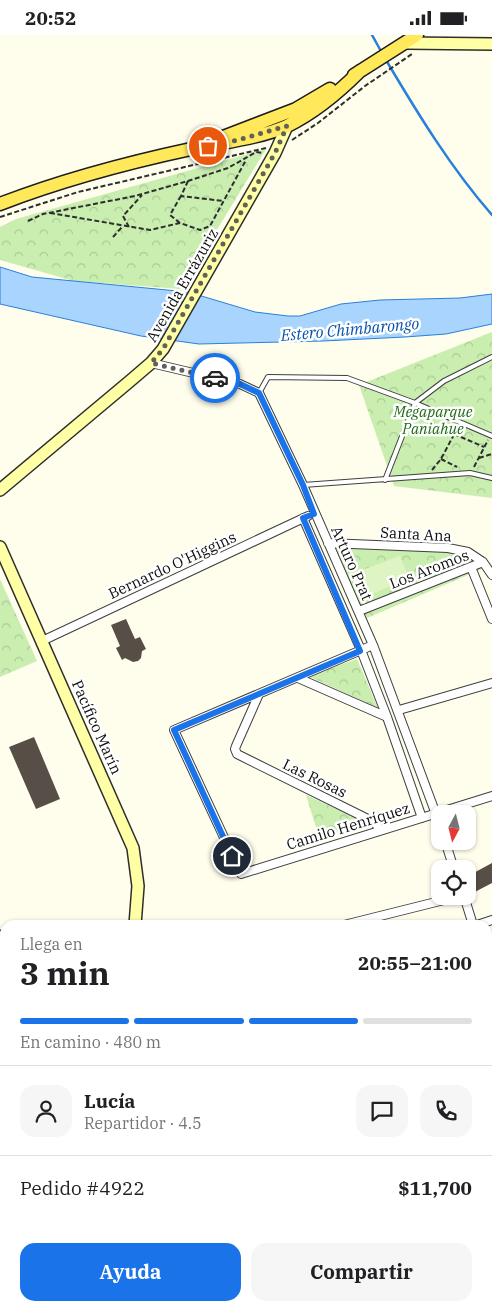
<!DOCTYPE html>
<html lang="es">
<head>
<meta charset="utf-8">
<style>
	body { margin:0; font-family:"IBM Plex Serif",serif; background:#f6f6f6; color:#202124; height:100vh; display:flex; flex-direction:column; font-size:19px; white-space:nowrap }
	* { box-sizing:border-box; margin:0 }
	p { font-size:16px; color:#757577 }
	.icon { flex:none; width:28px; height:28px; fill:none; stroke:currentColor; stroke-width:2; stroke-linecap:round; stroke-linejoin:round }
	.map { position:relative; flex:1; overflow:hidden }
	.drawer { position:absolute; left:0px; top:885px; width:492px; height:391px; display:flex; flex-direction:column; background:#fff; border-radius:15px 15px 0 0; box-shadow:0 1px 4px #0004 }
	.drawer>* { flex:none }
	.needle { width:32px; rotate:187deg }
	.fabs { position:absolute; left:431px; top:770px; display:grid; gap:10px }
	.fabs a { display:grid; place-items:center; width:45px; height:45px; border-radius:10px; background:#fff; box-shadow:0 1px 4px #0004; font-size:25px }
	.pin { position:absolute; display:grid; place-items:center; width:42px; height:42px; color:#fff; margin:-21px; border:2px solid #fff; border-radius:50%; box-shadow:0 1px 5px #0007 }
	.courier { position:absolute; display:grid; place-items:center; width:50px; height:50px; margin:-25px; border:4px solid #1a73e8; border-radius:50%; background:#fff; color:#222; box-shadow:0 1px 6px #0007 }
	.headline em { font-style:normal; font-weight:800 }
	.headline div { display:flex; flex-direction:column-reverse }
	.headline { display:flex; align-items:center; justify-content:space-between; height:85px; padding:0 20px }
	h1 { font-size:32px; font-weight:800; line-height:38px }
	.bar { display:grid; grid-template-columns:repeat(4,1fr); gap:8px 5px; align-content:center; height:60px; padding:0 20px }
	.bar i { height:6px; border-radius:4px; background:#e0e0e0 }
	.bar .active { background:#1a73e8 }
	.bar p { grid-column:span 4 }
	.line { display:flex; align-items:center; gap:12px; padding:0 20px; border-top:1px solid #e0e0e0 }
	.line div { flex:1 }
	.round { display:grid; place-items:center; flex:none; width:52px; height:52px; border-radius:15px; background:#f6f6f6 }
	.cta { display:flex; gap:10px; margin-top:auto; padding:10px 20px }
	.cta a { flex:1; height:58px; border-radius:15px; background:#1a73e8; color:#fff; font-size:20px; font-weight:800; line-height:58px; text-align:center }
	.cta a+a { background:#f6f6f6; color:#202124 }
	.status { display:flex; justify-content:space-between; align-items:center; height:35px; padding:0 25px; background:#fff; direction:ltr }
	.status svg { height:14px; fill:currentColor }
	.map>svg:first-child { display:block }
	.park { fill:url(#park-crowns) }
	.pitch { fill:#def4c3 }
	.water { fill:#a9d4fd; stroke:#2880dc }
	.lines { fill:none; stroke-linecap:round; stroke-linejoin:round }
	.stream { stroke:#2880dc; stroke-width:2.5 }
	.canal { stroke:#a9d4fd; stroke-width:10 }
	.building { fill:#564e47 }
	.lane-casing { stroke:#3f3f3f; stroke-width:6 }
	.street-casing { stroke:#3f3f3f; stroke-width:10 }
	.secondary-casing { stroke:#2e2e2e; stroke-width:14 }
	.primary-casing { stroke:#1d1d1d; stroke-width:15 }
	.path { stroke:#2e2e2e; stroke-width:2; stroke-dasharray:5 2.5; stroke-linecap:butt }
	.lane { stroke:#fff; stroke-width:4 }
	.street { stroke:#fff; stroke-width:8 }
	.secondary { stroke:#ffffa6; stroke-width:11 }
	.primary { stroke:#ffe95b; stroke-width:12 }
	.done { stroke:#61605a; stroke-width:5; stroke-dasharray:0 9 }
	.route { stroke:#1a73e8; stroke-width:6 }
	.labels { text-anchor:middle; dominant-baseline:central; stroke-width:5; stroke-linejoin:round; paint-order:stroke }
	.street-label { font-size:15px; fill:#0c0c0c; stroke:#fff }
	.park-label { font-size:15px; font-style:italic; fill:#1e6a16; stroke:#fff }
	.water-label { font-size:16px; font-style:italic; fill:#0952aa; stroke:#fff }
</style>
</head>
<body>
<div class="status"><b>20:52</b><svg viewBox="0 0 49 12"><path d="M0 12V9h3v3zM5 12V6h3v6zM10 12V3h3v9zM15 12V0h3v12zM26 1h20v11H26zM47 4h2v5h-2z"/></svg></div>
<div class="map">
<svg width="492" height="1276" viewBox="0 0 492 1276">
	<defs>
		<pattern id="park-crowns" width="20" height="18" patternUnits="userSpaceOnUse" patternTransform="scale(1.25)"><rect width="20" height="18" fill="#c9eeb0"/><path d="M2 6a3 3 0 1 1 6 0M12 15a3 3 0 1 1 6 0" fill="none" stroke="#abcb96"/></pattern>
	</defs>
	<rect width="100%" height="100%" fill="#fffdeb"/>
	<path class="park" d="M266,114L181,254L74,246L0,225V192L16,184Z
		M492,297V463L394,451L359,350Z
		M328,508L448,513L489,531L367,583Z
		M0,544L37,626L0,642Z
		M357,624L378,673L308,641Z
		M306,760L369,789L320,805Z"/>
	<path class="pitch" d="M400,521L409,543L365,562L354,538Z"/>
	<path class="water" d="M0,232L32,242L188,257L255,277L288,281H300L341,269L380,265L460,263L492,259V289L446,299L405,302L323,306L199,309L141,301L0,269Z"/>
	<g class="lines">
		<path class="stream" d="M372,0L382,18
			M386,25C418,79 451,133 492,180"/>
		<path class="canal" d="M0,1236L5,1239
			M53,1271L60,1276"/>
	</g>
	<path class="building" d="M126,584L135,604L140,602L146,614L142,616L141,623L138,626L133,627L125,623L122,625L116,613L120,611L111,590Z
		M34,702L60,764L36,774L9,712Z
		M492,828V848L471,859L468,852V841Z"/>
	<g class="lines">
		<defs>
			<path id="lane" d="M492,322L444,346L415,368L492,401
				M259,358L268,342L347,343L415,368L385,445
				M303,450L470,438L492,443"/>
			<path id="street" d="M151,328L240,349L259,358L303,450L373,610L440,790
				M303,483L361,615L387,682L422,783
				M328,508L448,513L468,517L483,527L492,540
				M471,532L492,584
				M359,576L483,527
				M42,606L308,481
				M373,610L174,695L241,839L492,761
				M298,643L387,682
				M259,659L236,711L235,714L237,719L374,787L381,795
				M399,675L492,648
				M445,806L454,834
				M464,861L473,890
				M344,890L460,861
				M477,890L492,885
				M488,933L492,947"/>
			<path id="secondary" d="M405,8L492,9
				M0,455L130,346L151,328L163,314L275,118L287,91
				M0,512L133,813L138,851L135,890"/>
			<path id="primary" d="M354,40L417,0
				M223,102L296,74L330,54
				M0,169C62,145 126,128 191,114C222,107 257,104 287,91C314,78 339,57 360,36
				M0,902L5,906
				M234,1271L236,1276"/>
		</defs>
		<use href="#lane" class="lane-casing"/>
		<use href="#street" class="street-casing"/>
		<use href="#secondary" class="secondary-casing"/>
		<use href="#primary" class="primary-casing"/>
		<path class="path" d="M292,105L318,88L365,51L412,19
			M188,146L181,161L223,166
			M50,178L150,195L180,188L200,195L210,191L246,125
			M0,182L78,157L266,113
			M28,186L43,179L135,161L188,146L228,133L256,117L263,118
			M180,188L170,180L181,161
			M129,192L123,181L142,160
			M113,202L123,191
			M454,399L484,412
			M479,423L492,419
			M441,424L457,432
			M474,432L488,405
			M432,435L441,424L458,392"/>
		<use href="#lane" class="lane"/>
		<use href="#street" class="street"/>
		<use href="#secondary" class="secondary"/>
		<use href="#primary" class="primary"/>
	</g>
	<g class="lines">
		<path class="done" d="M208,111L238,105L287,91L275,118L163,314L151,328L215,343"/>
		<path class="route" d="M215,343L240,349L259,358L303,450L314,479L303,483L360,616L174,695L232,821"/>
	</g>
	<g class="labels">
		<g class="street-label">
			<text transform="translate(182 250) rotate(-60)">Avenida Errázuriz</text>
			<text transform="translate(416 499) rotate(3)">Santa Ana</text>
			<text transform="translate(352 528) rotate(66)">Arturo Prat</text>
			<text transform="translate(172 530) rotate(-25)">Bernardo O'Higgins</text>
			<text transform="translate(429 534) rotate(-21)">Los Aromos</text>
			<text transform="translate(97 692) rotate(66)">Pacífico Marín</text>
			<text transform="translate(315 743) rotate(26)">Las Rosas</text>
			<text transform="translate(348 791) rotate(-17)">Camilo Henríquez</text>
		</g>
		<g class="park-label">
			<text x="433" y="376">Megaparque<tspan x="433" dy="17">Paniahue</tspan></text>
		</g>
		<g class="water-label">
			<text transform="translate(350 294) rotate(-5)">Estero Chimbarongo</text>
		</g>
	</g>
</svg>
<div class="fabs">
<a><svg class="needle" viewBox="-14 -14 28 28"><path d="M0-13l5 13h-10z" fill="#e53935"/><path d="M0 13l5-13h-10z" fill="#757577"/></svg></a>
<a><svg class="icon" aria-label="locate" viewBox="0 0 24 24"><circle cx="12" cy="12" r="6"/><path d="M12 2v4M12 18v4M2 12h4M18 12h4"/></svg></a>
</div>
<div class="pin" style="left:208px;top:111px;background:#ea580c"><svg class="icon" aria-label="bag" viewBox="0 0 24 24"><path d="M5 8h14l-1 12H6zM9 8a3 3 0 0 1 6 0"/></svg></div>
<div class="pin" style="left:232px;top:821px;background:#1f2937"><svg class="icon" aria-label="home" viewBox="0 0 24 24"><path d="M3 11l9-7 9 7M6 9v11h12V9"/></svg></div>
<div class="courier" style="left:215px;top:343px"><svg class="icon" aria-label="car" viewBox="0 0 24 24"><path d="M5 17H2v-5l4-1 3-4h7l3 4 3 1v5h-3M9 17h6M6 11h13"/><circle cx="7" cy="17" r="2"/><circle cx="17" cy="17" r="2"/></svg></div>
<section class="drawer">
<div class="headline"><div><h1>3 min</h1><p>Llega en</p></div><em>20:55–21:00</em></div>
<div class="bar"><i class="active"></i><i class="active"></i><i class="active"></i><i></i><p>En camino · 480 m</p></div>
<div class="line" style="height:90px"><a class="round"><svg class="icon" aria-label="person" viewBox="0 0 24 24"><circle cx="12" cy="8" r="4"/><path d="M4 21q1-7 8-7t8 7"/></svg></a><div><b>Lucía</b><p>Repartidor · 4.5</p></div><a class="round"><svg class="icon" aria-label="chat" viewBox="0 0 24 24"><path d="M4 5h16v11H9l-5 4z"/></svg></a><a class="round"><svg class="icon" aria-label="phone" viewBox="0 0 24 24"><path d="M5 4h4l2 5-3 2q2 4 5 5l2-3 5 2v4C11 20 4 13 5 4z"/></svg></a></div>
<div class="line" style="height:65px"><div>Pedido #4922</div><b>$11,700</b></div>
<div class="cta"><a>Ayuda</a><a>Compartir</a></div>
</section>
</div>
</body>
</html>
